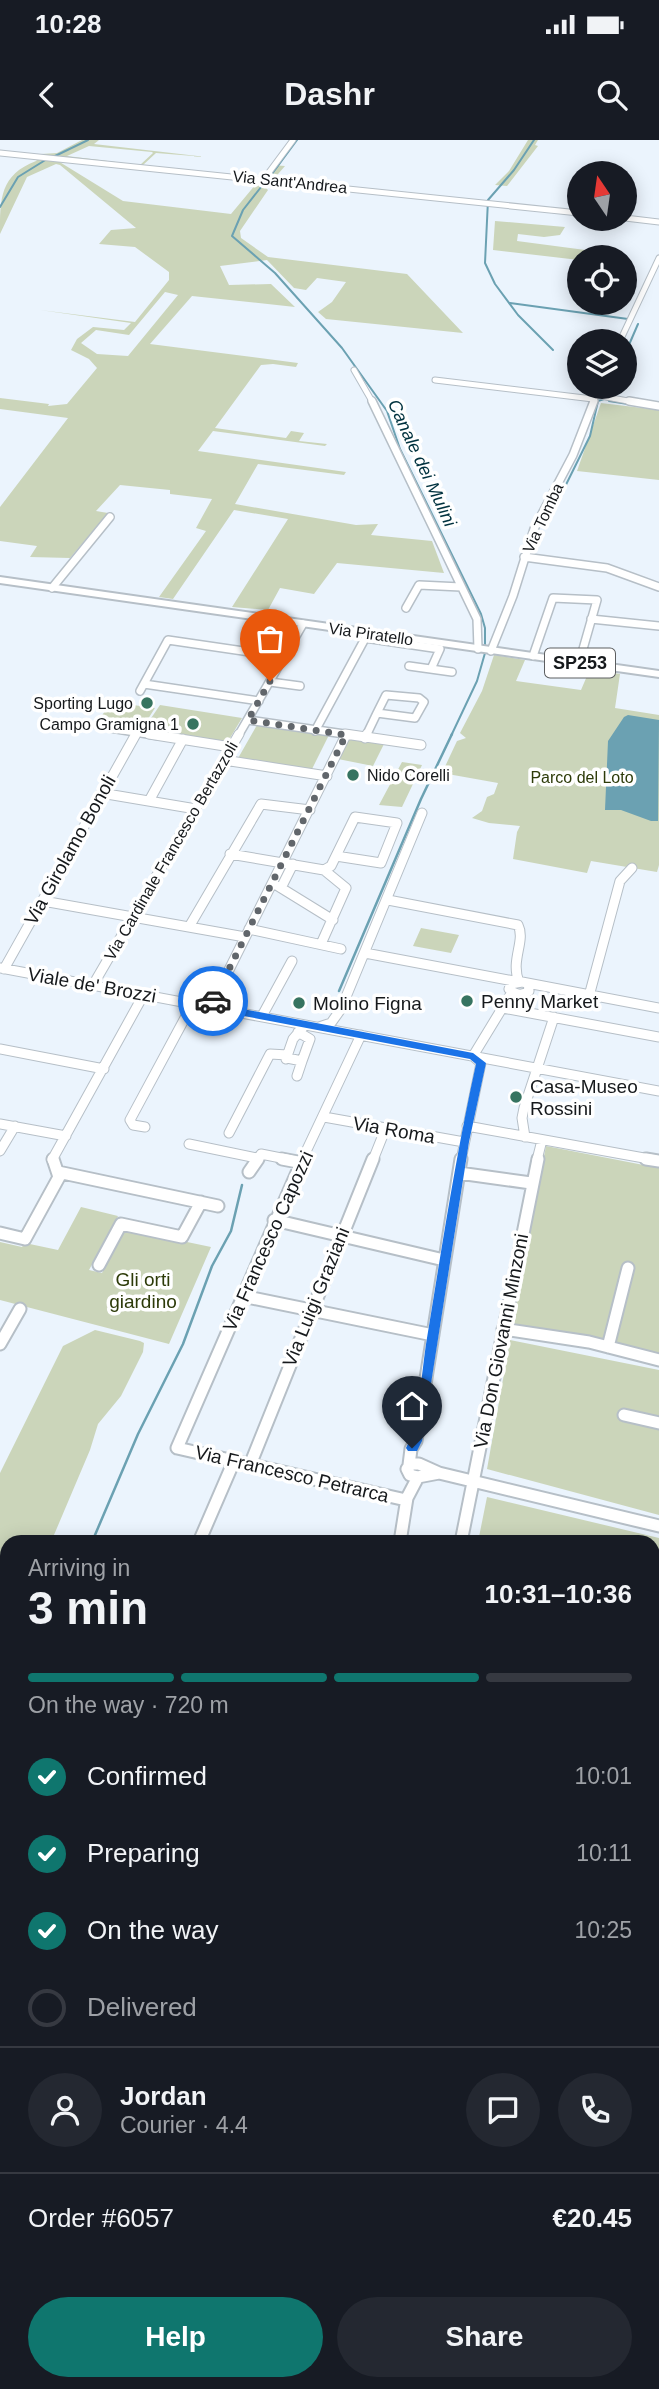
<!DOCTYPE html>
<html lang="en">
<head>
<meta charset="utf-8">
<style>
	body { margin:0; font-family:Helvetica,sans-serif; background:#242831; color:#f1f3f6; height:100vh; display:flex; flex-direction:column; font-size:26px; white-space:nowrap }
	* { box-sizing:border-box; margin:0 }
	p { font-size:23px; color:#9ea1a6 }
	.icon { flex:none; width:38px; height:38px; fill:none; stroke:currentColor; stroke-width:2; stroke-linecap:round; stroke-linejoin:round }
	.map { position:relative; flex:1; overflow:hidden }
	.panel { position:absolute; left:0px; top:1395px; width:660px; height:856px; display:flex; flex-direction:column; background:#171b24; border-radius:21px 21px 0 0; box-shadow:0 4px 18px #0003 }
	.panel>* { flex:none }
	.needle { width:46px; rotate:347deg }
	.tools { position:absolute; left:567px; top:21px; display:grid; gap:14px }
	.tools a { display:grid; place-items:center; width:70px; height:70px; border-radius:50%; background:#171b24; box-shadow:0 4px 18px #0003; font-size:35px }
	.pin { position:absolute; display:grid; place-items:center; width:60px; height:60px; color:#fff; margin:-72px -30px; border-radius:50% 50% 50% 0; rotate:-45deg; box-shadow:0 0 7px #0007 }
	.pin .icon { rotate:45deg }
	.courier { position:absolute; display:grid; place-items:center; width:70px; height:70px; margin:-35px; border:5px solid #1a73e8; border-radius:50%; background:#fff; color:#222; box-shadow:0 2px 9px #0007 }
	.overview em { font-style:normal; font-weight:700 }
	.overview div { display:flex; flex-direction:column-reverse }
	.overview { display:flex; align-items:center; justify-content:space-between; height:119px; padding:0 28px }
	h1 { font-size:46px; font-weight:700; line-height:52px }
	.bar { display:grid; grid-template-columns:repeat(4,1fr); gap:10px 7px; align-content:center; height:84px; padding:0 28px }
	.bar i { height:9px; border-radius:5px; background:#363941 }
	.bar .on { background:#0f766e }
	.bar p { grid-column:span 4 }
	.line { display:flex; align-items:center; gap:18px; padding:0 28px; border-top:2px solid #363941 }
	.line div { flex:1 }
	.round { display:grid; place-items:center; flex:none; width:74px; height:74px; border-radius:37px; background:#242831 }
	ol { padding:0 28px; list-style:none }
	li { display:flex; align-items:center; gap:21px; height:77px }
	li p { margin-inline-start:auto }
	li .icon { padding:7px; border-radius:50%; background:#0f766e; color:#fff; stroke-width:4 }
	li:last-child { color:#9ea1a6 }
	li i { width:38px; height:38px; border:4px solid #363941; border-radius:50% }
	.cta { display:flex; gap:14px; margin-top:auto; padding:14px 28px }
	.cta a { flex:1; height:80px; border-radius:42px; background:#0f766e; color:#fff; font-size:28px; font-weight:700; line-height:80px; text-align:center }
	.cta a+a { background:#242831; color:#f1f3f6 }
	.status { display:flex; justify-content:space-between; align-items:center; height:49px; padding:0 35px; background:#171b24; direction:ltr }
	.status svg { height:19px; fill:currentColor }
	header { display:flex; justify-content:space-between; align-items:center; height:91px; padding:0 28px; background:#171b24; font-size:32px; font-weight:700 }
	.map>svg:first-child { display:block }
	.green { fill:#cbd5ba; fill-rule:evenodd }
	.water { fill:#6ba1b2 }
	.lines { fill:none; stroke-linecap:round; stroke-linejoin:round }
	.stream-far2 { stroke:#6ba1b2; stroke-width:2 }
	.stream-far1 { stroke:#6ba1b2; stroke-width:2.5 }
	.stream { stroke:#6ba1b2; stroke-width:3.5 }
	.minor-far4-casing { stroke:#b6bfc7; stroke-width:7 }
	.minor-far3-casing { stroke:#b6bfc7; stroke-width:10 }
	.minor-far2-casing { stroke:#b6bfc7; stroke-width:11 }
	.minor-far1-casing { stroke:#b6bfc7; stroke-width:15 }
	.minor-casing { stroke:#b6bfc7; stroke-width:18 }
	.major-casing { stroke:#b6bfc7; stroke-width:4 }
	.minor-far4 { stroke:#fff; stroke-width:5 }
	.minor-far3 { stroke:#fff; stroke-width:7 }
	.minor-far2 { stroke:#fff; stroke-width:9 }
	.minor-far1 { stroke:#fff; stroke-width:11 }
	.minor { stroke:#fff; stroke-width:14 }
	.major { fill:#fff; fill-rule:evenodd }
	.rail { stroke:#73787e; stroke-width:3.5 }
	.route { fill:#1a73e8 }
	.done { stroke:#61666b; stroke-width:7; stroke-dasharray:0 12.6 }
	.poi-dot { fill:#377460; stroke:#fff; stroke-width:2.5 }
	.labels { text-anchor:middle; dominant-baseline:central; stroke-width:7; stroke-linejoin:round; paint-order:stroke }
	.far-street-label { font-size:16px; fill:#16191c; stroke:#fff }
	.far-poi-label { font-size:16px; fill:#16191c; stroke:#fff; text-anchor:end }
	.far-park-label { font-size:16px; fill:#2d3b09; stroke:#fff }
	.far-water-label { font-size:18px; font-style:italic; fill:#00323f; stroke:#fff }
	.shield { fill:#fff; stroke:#5c5e60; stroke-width:2 }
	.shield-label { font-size:18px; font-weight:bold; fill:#16191c }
	.street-label { font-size:19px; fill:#16191c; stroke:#fff }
	.poi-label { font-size:19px; fill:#16191c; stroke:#fff; text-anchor:start }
	.park-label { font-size:19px; fill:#2d3b09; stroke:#fff }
</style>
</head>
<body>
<div class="status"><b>10:28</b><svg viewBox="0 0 49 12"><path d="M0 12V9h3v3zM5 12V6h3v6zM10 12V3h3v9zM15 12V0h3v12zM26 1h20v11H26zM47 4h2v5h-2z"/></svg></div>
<header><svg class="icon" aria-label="back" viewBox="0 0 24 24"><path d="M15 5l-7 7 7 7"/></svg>Dashr<svg class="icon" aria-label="search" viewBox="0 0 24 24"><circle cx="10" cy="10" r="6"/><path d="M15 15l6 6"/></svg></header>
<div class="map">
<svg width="659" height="2249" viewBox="0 0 659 2249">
	<rect width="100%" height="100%" fill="#ebf4fd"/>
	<path class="green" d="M82,0H99L94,4L206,17L156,13L143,25L197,31L58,21L123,61L231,74L272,25L285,26L266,48L268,50L240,91L241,98L268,117L407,134L463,193L326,179L318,172L332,162L346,142L317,138L306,150L294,148L267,120L220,126L229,145L271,144L295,167L192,156L150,204L298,223L296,227L273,224L261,225L215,288L286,298L291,291L304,293L299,301L327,304L325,306L213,291L198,311L346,332L344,335L258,324L235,364L356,385L378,384L371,395L432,401L444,433L337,423L314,454L280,448L268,470L232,467L288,379L234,370L173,459L159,457L206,391L196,388L212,359L170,354V350L120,345L96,371L108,373L70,418L30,417L37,406L0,401V367L68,278L0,269V258L49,264L48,266L67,264L97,228L89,219L71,210L77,199L93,187L124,190L131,183L40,170L135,182L169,140V132L135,107L99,104L111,90L136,88L60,25L56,24L27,37L0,94C0,58 0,35 36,21L37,20L35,18L41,14L57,13ZM89,6L152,12L153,13L140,25L67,16ZM165,152L178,155L128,216L97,214L81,203L96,190L129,195Z
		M528,0H538L535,5L538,6L507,46L495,45L509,31Z
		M495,81L565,87L560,95L544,97L518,94L517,101L608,113L613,117H579V120L493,110Z
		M601,263L659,270V340L577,331Z
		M494,515L525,520L516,541L581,550L590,529L620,534L615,568L659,575V725L657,732L591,721L587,733L513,719L517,692L520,686L489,683L472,678L482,671L487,657L494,654L498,643L442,633L457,601L466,598L460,593L482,551Z
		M111,562L155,568L141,590L97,583Z
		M160,565L242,578L227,603L143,590Z
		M257,585L329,595L311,631L237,620Z
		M349,597L385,602L373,626L338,619Z
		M402,622L422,625L402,667L379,665Z
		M421,788L459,795L451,813L413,806Z
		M546,1006L659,1028V1214L512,1184Z
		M81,1067L118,1076L89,1130L102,1133L125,1089L211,1107L169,1204L0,1160V1102L22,1107L25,1103L58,1110Z
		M95,1190L140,1201L144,1203L143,1212L121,1256L98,1284L90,1310L51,1402H7V1461L0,1464V1333L63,1206Z
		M510,1200L659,1230V1375L487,1329Z
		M487,1357L659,1398V1682L653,1681V1402H478Z
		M0,1985L7,1989V2203L0,2201Z"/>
	<path class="water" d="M628,575L659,580L658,681H651L621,670H605L608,601L624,577Z"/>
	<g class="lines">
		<path class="stream-far2" d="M534,0L514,30L488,60L485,123L495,144L518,175L553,210
			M53,17L88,0
			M269,38L297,0
			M265,42L243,70L232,96L275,133L342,208L387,271L400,309L481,474L485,488V506
			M0,67L18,37L47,19
			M510,163L628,179
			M625,214L638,184
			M607,255L610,247
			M609,261L628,264
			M555,367L590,296L598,261L604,259
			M551,370L552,373
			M451,596L477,541L485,513"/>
		<path class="stream-far1" d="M339,851L421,659L452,594
			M92,1402L138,1294L183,1204L212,1126L231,1091L242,1045"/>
		<path class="stream" d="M0,1620L7,1600"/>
		<defs>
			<path id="minor-far4" d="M0,13L579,73
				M264,39L293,0
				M625,78L659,82
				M620,201L659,118
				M354,230L373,263
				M435,240L593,259
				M595,255L639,263
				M593,263L599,247"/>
			<path id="minor-far3" d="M372,261L477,479L478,509
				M629,261L659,266
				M524,417L607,428L659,447
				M52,448L110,377
				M406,468L419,445L461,447
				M591,479L659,486
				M365,498L440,509L431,529
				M491,511L513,456L534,389L573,315L594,261
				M533,516L553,458L597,460L579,523
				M409,526L452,532
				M270,542L300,546
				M144,544L259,561
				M140,551L168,500L284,517
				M386,555L419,558L424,562L415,578L377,573Z
				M248,580L358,596
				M98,586L160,596
				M315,591L368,493
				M135,596L137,592
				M238,596L303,484
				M366,596L377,573"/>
			<path id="minor-far2" d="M149,594L231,607
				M345,594L421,605
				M365,598L367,594
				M224,620L327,636
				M101,653L196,669
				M149,661L183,599
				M230,714L324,730L346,748L321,804
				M324,730L331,726L355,677L397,683L381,723L336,716
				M273,743L333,780
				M281,748L293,724
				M388,760L518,785C526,801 510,820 519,842
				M43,761L245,797
				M189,787L261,664L310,670
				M249,789L341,809
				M365,813L519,842
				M0,828L659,951
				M4,829L136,594
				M528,844L529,851C522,856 515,855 509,849L511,844L522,842L659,868
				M93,845L239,594
				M589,856L620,741L632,728
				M211,866L346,595
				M503,868L659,897
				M262,876L292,821
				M319,887L331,883L341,869L422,673
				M0,909L104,929
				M473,916L512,852
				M287,918L302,921L310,899L298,892
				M286,919L293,899L305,885
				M297,936L302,921
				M324,977L464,1002
				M0,984L66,996
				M467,986L655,1020
				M145,987L133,985L130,980L193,863
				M229,993L270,914L288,915
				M525,997L522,978L524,968L554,877
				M189,1004L257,1018
				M0,1011L15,986
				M52,1020L144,854
				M257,1020L261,1014L291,1020
				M302,1020L361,895
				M373,1020L385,990
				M461,1020L481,923L473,916
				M537,1020L542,1000"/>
			<path id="minor-far1" d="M282,1019L303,1023
				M303,1019L177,1308L406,1360
				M646,1019L659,1021
				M58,1032L218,1066
				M249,1032L258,1019
				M459,1033L531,1043
				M274,1080L444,1120
				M0,1093L25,1099L59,1037L53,1019
				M99,1125L121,1084L182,1097L201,1062
				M242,1156L433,1195
				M503,1189L589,1202L659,1220
				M0,1204L20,1169
				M608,1207L628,1128
				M624,1275L659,1283
				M411,1324H419L439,1333L418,1337L410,1335L407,1329Z
				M250,1325L373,1019
				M409,1325L411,1309L416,1301L461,1019
				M439,1333L659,1386
				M199,1402L234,1321
				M400,1402L407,1358L418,1337
				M461,1402L538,1019
				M0,1502L7,1504"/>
			<path id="minor" d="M0,1578L7,1565
				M4,1671L7,1672
				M653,1682L659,1683
				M0,1752L2,1749L7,1751
				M0,1793L7,1796
				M653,1793L659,1795
				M653,1880L659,1882
				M0,1907L7,1909
				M653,2006L659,2008
				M653,2172L659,2174
				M209,2244L226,2249
				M127,2249L129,2244"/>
			<path id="major" d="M0,437L659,531V537L0,443Z"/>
		</defs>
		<use href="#minor-far4" class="minor-far4-casing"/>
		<use href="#minor-far3" class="minor-far3-casing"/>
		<use href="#minor-far2" class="minor-far2-casing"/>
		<use href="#minor-far1" class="minor-far1-casing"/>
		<use href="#minor" class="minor-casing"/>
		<use href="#major" class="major-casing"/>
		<use href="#minor-far4" class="minor-far4"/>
		<use href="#minor-far3" class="minor-far3"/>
		<use href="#minor-far2" class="minor-far2"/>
		<use href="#minor-far1" class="minor-far1"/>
		<use href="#minor" class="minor"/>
		<use href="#major" class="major"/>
		<path class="rail" d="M0,2009L7,2013
			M384,2244L395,2249"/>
	</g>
	<path class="route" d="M213,858L218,861L217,864L473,913L486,923L469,1002L422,1301L417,1311H408L406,1308C419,1284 422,1227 427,1198C442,1106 456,1015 476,924L470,919L207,869L208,861Z"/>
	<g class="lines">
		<path class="done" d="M213,861L346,595L248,580L270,541"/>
	</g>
	<g class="poi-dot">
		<circle cx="147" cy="563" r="7"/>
		<circle cx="193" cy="584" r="7"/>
		<circle cx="353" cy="635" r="7"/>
		<circle cx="467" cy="861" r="7"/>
		<circle cx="299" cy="863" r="7"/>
		<circle cx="516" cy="957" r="7"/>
	</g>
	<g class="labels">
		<g class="far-street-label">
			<text transform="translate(290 42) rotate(6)">Via Sant'Andrea</text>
			<text transform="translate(543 378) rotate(-65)">Via Tomba</text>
			<text transform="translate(371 494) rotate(8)">Via Piratello</text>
			<text transform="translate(171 711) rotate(-60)">Via Cardinale Francesco Bertazzoli</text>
		</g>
		<g class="far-poi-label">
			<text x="133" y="563">Sporting Lugo</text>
			<text x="179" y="584">Campo Gramigna 1</text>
			<text x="367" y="635" text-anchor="start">Nido Corelli</text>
		</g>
		<g class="far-park-label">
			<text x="582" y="637">Parco del Loto</text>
		</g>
		<g class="far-water-label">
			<text transform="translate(422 323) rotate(65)">Canale dei Mulini</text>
		</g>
		<rect class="shield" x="545" y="508.5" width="70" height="29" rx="5"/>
		<g class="shield-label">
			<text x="580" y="523">SP253</text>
		</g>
		<g class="street-label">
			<text transform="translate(70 710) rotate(-61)">Via Girolamo Bonoli</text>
			<text transform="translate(92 845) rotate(10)">Viale de' Brozzi</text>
			<text transform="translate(394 990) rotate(10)">Via Roma</text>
			<text transform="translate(268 1101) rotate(-66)">Via Francesco Capozzi</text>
			<text transform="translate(316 1157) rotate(-68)">Via Luigi Graziani</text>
			<text transform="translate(501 1201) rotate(-79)">Via Don Giovanni Minzoni</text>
			<text transform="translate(292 1334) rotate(13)">Via Francesco Petrarca</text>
		</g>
		<g class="poi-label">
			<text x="481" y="861">Penny Market</text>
			<text x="313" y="863">Molino Figna</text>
			<text x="530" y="946">Casa-Museo<tspan x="530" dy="22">Rossini</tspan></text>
		</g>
		<g class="park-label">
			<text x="143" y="1139">Gli orti<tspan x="143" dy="22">giardino</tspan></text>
		</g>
	</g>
</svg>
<div class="tools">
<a><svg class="needle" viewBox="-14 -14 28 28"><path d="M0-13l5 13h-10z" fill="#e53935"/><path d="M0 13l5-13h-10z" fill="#9ea1a6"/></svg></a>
<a><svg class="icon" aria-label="locate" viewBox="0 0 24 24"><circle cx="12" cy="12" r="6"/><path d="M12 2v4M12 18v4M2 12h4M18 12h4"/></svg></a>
<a><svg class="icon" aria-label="layers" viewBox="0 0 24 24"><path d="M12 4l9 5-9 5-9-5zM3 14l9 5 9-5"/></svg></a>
</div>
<div class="pin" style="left:270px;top:541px;background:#ea580c"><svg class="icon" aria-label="bag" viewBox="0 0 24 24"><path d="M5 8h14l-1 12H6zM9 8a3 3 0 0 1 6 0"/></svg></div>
<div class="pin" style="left:412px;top:1308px;background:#1f2937"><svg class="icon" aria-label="home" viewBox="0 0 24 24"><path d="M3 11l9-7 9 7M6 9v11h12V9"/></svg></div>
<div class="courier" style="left:213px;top:861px"><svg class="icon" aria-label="car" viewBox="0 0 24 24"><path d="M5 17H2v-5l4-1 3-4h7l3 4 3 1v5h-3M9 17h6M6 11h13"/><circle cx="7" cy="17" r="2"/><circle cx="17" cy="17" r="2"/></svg></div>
<section class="panel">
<div class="overview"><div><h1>3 min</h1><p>Arriving in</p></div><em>10:31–10:36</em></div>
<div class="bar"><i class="on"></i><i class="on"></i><i class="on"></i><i></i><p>On the way · 720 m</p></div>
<ol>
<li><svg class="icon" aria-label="check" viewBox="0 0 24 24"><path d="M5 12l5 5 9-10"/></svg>Confirmed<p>10:01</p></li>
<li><svg class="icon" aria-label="check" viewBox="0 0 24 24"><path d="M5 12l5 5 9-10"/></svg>Preparing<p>10:11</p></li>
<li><svg class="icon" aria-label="check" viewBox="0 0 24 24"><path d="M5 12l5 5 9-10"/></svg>On the way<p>10:25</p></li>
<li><i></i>Delivered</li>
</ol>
<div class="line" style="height:126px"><a class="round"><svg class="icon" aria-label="person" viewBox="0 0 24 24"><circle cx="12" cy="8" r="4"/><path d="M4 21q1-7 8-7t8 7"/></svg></a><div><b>Jordan</b><p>Courier · 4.4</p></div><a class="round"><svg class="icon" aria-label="chat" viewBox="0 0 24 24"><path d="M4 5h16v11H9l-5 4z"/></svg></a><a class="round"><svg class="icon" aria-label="phone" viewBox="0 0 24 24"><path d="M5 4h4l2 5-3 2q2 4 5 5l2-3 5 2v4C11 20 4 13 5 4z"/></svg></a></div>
<div class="line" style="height:91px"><div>Order #6057</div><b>€20.45</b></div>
<div class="cta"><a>Help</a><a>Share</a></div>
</section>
</div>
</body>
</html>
